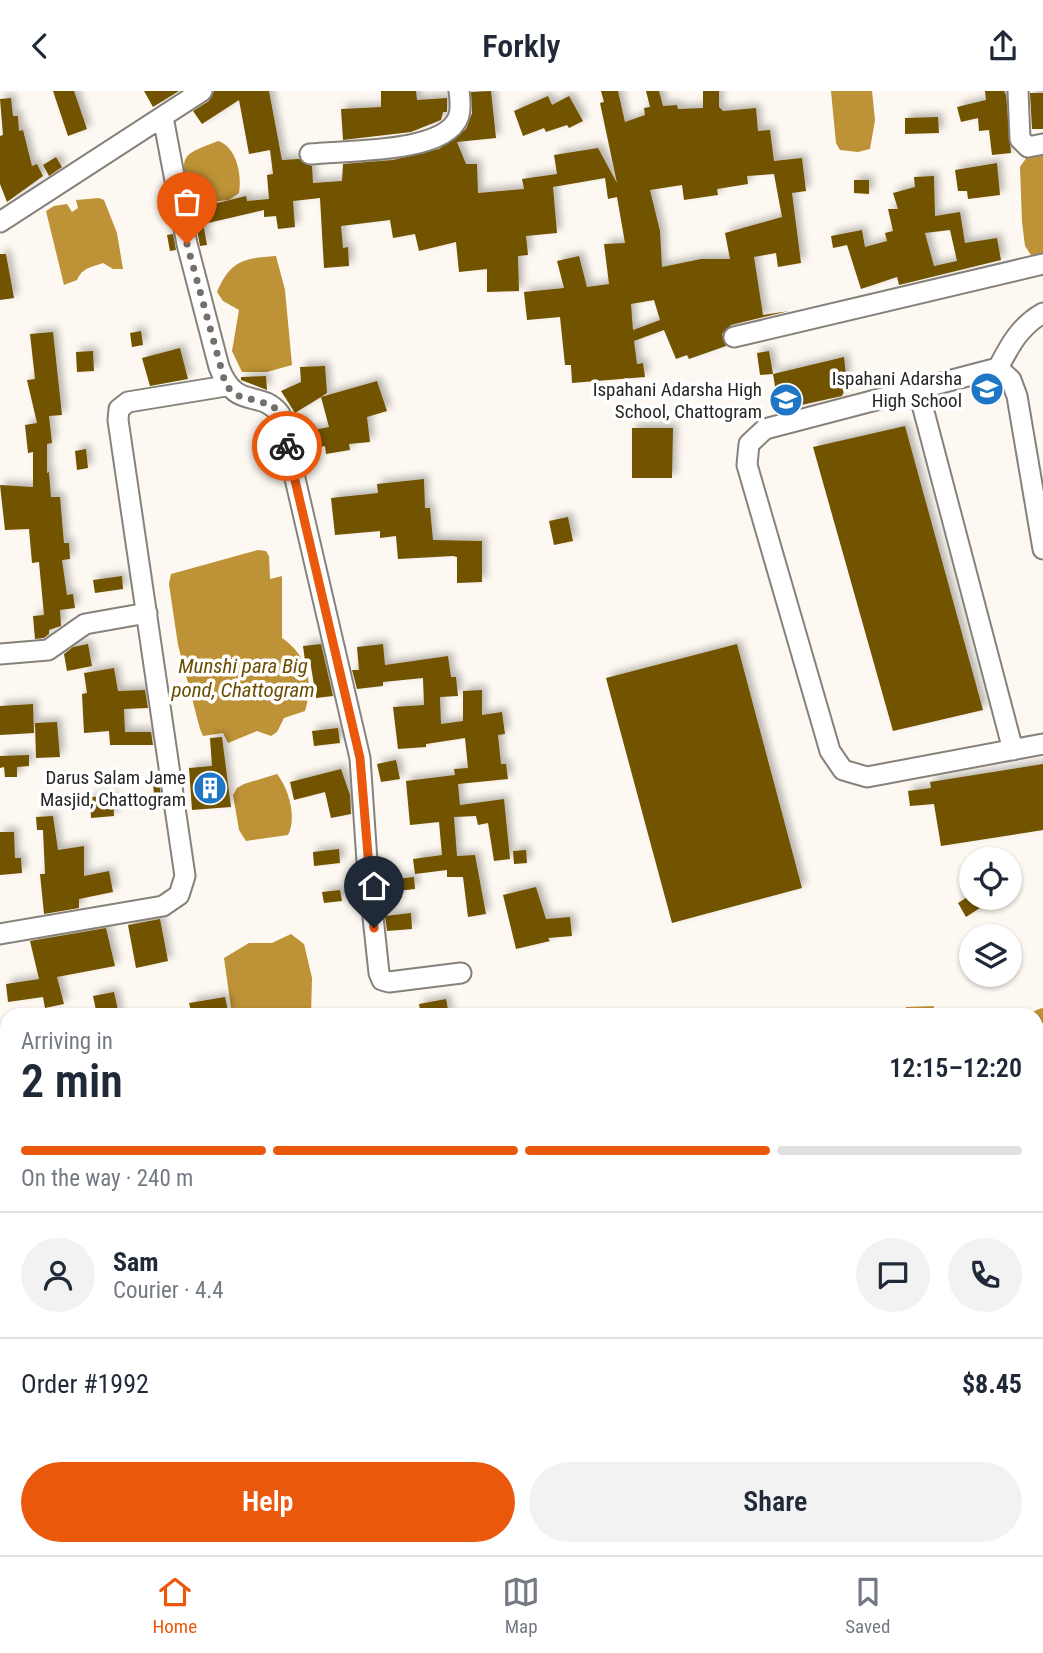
<!DOCTYPE html>
<html lang="en">
<head>
<meta charset="utf-8">
<style>
	body { margin:0; font-family:"Roboto Condensed",sans-serif; background:#f2f2f3; color:#1f2937; height:100vh; display:flex; flex-direction:column; font-size:26px; white-space:nowrap }
	* { box-sizing:border-box; margin:0 }
	p { font-size:23px; color:#747a83 }
	.icon { flex:none; width:38px; height:38px; fill:none; stroke:currentColor; stroke-width:2; stroke-linecap:round; stroke-linejoin:round }
	.map { position:relative; flex:1; overflow:hidden }
	.side { position:absolute; left:0px; top:917px; width:1043px; height:548px; display:flex; flex-direction:column; background:#fff; border-radius:21px 21px 0 0; box-shadow:0 2px 5px #0004 }
	.side>* { flex:none }
	.controls { position:absolute; left:959px; top:756px; display:grid; gap:14px }
	.controls a { display:grid; place-items:center; width:63px; height:63px; border-radius:50%; background:#fff; box-shadow:0 2px 5px #0004; font-size:35px }
	.pin { position:absolute; display:grid; place-items:center; width:60px; height:60px; color:#fff; margin:-72px -30px; border-radius:50% 50% 50% 0; rotate:-45deg; box-shadow:0 0 7px #0007 }
	.pin .icon { rotate:45deg }
	.courier { position:absolute; display:grid; place-items:center; width:70px; height:70px; margin:-35px; border:5px solid #ea580c; border-radius:50%; background:#fff; color:#222; box-shadow:0 2px 9px #0007 }
	.summary em { font-style:normal; font-weight:600 }
	.summary div { display:flex; flex-direction:column-reverse }
	.summary { display:flex; align-items:center; justify-content:space-between; height:119px; padding:0 21px }
	h1 { font-size:46px; font-weight:600; line-height:52px }
	.bar { display:grid; grid-template-columns:repeat(4,1fr); gap:10px 7px; align-content:center; height:84px; padding:0 21px }
	.bar i { height:9px; border-radius:5px; background:#e0e1e3 }
	.bar .active { background:#ea580c }
	.bar p { grid-column:span 4 }
	.line { display:flex; align-items:center; gap:18px; padding:0 21px; border-top:2px solid #e0e1e3 }
	.line div { flex:1 }
	.round { display:grid; place-items:center; flex:none; width:74px; height:74px; border-radius:37px; background:#f2f2f3 }
	.button { display:flex; gap:14px; margin-top:auto; padding:14px 21px }
	.button a { flex:1; height:80px; border-radius:42px; background:#ea580c; color:#fff; font-size:28px; font-weight:600; line-height:80px; text-align:center }
	.button a+a { background:#f2f2f3; color:#1f2937 }
	header { display:flex; justify-content:space-between; align-items:center; height:91px; padding:0 21px; background:#fff; font-size:32px; font-weight:600 }
	.tabs { display:flex; justify-content:space-around; align-items:center; height:98px; border-top:2px solid #e0e1e3; background:#fff; font-size:19px; color:#747a83 }
	.tabs a { display:grid; justify-items:center; gap:4px }
	.tabs .active { color:#ea580c }
	.map>svg:first-child { display:block }
	.water { fill:#be9236 }
	.lines { fill:none; stroke-linecap:round; stroke-linejoin:round }
	.canal { stroke:#be9236; stroke-width:14 }
	.building { fill:#725200; fill-rule:evenodd; filter:url(#shadow) }
	.minor-casing { stroke:#86827b; stroke-width:23 }
	.minor { stroke:#fff; stroke-width:19 }
	.done { stroke:#73706b; stroke-width:7; stroke-dasharray:0 12.6 }
	.route { stroke:#ea580c; stroke-width:9 }
	.labels { text-anchor:middle; dominant-baseline:central; stroke-width:7; stroke-linejoin:round; paint-order:stroke }
	.poi-label { font-size:19px; fill:#282623; stroke:#fff; text-anchor:end }
	.water-label { font-size:21px; font-style:italic; fill:#6b4d02; stroke:#fff }
</style>
</head>
<body>
<header><svg class="icon" aria-label="back" viewBox="0 0 24 24"><path d="M15 5l-7 7 7 7"/></svg>Forkly<svg class="icon" aria-label="share" viewBox="0 0 24 24"><path d="M12 15V3M7 8l5-5 5 5M5 13v7h14v-7"/></svg></header>
<div class="map">
<svg width="1043" height="1464" viewBox="0 0 1043 1464">
	<defs>
		<filter id="shadow"><feDropShadow dx="4.5" dy="-4.5" stdDeviation="3.5" flood-color="#0004"/></filter>
	</defs>
	<rect width="100%" height="100%" fill="#fdf8f1"/>
	<path class="water" d="M831,0H872L875,29L870,58L858,61L840,59L836,52Z
		M218,50C237,56 242,84 239,102L229,109L196,112L186,105C182,63 179,65 218,50Z
		M1031,60L1043,62V167L1031,164L1025,155L1022,131L1020,76Z
		M99,107L104,109L117,142L123,178H113L103,172C91,176 82,177 77,189L64,194L46,120L54,115L67,113L72,121L78,117L76,109Z
		M276,165L285,199L292,274L267,281H242L232,260L239,219L223,210L217,201C230,170 243,167 276,165Z
		M258,459L266,460L269,465L270,488L282,485V547C308,565 314,591 305,620L284,627L277,641L271,645L257,640L228,652L223,642L203,645L200,638L178,554L169,493L171,483Z
		M277,683C289,698 297,727 288,744L246,750L239,739L233,704L237,697L244,693Z
		M291,843L304,853L312,887L311,924H232L224,867L249,852H272Z
		M934,915V924H902L906,916Z
		M1043,947V1268L1036,1269V948Z"/>
	<g class="lines">
		<path class="canal" d="M1036,927L1043,924"/>
	</g>
	<path class="building" d="M53,0H74L87,38L68,45Z
		M144,0H179L153,16Z
		M214,0H269L282,69L299,68L312,75L313,92L342,90L343,73L393,69L439,58L466,38L472,22L471,1L491,0L496,47L457,51L466,73H477L478,102L524,98L522,88L557,83L554,64L598,57L617,92L600,12L604,11L601,0H618L625,31L645,24L644,17L650,16L646,0H659L663,15L677,14L678,18L703,17V0H719V16L723,20L756,17L758,40L770,39L774,70L802,67L806,100L792,102L801,172L778,176L776,162L754,166L763,224L789,220L731,234L722,243L726,255L689,268L687,264L676,268L664,239L634,250L637,273L643,272L645,286L572,292L571,274H565L560,226L527,229L524,201L564,197L557,170L579,165L587,196L609,193L604,153L625,152L617,106L608,108L605,87L553,96L557,142L526,145L528,164L518,165L519,200L487,201V178L459,181L456,151L419,160L415,143L393,147L390,129L341,135L343,157L348,156L349,175L324,177L320,107L293,110L295,136L278,138L276,125L264,126V119L204,133L201,116L246,105L247,110L269,108L267,84L273,83L270,59L249,63L239,9L202,33L193,20L209,10ZM774,83L782,126L725,142L730,168H701L662,176L660,140L650,99L682,94L684,109L704,106L718,104L717,98L748,93L747,85ZM654,209L660,229L633,239L631,213Z
		M381,0H416L417,9L447,7V21H443L441,29L411,41L343,49L341,18L381,16Z
		M985,0H1004L1006,4L1011,62L992,64L989,39L979,40L978,27L961,31L957,16L986,9Z
		M1030,2H1043V38H1032Z
		M548,5L552,14L569,5L583,30L569,37L567,34L546,41L544,37L523,45L514,20Z
		M11,7L13,25H18L19,40L23,39L32,75L37,73L43,85L7,111L0,93V45L3,44L0,8Z
		M938,26L939,42L905,43V27Z
		M56,66L62,76L49,85L43,74Z
		M997,72L1000,104L968,108L967,100H958L955,79Z
		M934,85L935,125L960,121L965,152L997,147L1001,169L899,194L897,186L861,198L847,154L833,157L831,145L862,139L865,156L887,150L885,142L893,140L888,118H898L893,102L915,96L914,86ZM950,139L957,170L934,175L925,142Z
		M854,89H869V103L854,102Z
		M204,137L207,154L200,155L197,138Z
		M173,143L176,159L170,160L167,144Z
		M0,163H6L14,207L0,209Z
		M141,240L143,254L132,256L130,242Z
		M53,241L62,324L49,325L52,352L47,353V382L49,381L51,406H60L64,452H69L70,468L62,469L67,504L73,503L75,517L60,519L61,535L49,539V543L44,547L35,548L33,525L44,524L39,471L32,472L29,438L5,439L0,394L33,396V361L28,362L25,334L37,332L27,289L35,288L30,243Z
		M180,257L188,288L150,295L142,267Z
		M93,260L94,280L77,281L76,261Z
		M769,260L773,283L760,284L757,262Z
		M844,266L847,293L842,305L779,319L773,283Z
		M325,275L327,302L321,306L377,290L387,320L367,326L370,351L349,353L350,359L326,363L325,355L301,360L294,328L303,327L304,341L329,336L321,306L295,322L281,300L301,291L300,276Z
		M266,285L267,299L241,289V286Z
		M905,335L983,619L893,640L813,356Z
		M632,337H673L672,387H632Z
		M86,358L88,377L77,379L75,360Z
		M424,388L425,417H430L433,449L482,450V491L457,492V466L453,465L398,468L396,445L380,447V440L335,444L331,407L378,402L377,393Z
		M568,426L573,450L554,454L549,430Z
		M122,485L123,498L95,502L93,489Z
		M88,553L92,575L67,580L64,563L73,556Z
		M321,553L333,605L316,607L310,569L305,570L303,555Z
		M383,553L385,574L448,565L451,586H456L458,605L440,606L441,633L463,630V600L482,599V624L502,621L505,643L498,644L501,673H506L508,688L458,693L460,714L504,708L510,768L494,770L488,732L478,734L476,725L454,726L457,765L475,764L486,823L468,826L463,786H447V779L415,783L413,768L442,764L439,731L410,734L406,690L455,684L454,678L468,677L465,647L426,653V656L398,658L393,616L424,614L423,587L383,591V595L357,598L352,579H359L357,556Z
		M737,553L802,797L672,832L606,587Z
		M114,577L118,600L145,599L148,617L124,618L125,641H151L153,654H110L109,640L84,642L82,603L87,602L84,582Z
		M33,613L34,642L0,644V615Z
		M57,631L60,666L36,667L35,632Z
		M338,637L340,652L314,655L312,640Z
		M222,646L231,716L192,719L189,677L212,675L210,647Z
		M29,664V675L17,676V686H5L4,676L0,677V665Z
		M396,669L400,688L381,691L377,673Z
		M1043,673V739L941,755L934,713L910,715L908,700L931,697L930,691Z
		M341,678L350,704L351,723L331,727L325,701L294,709L290,691Z
		M153,691H159L163,718H155Z
		M113,705L114,725L91,727L90,706Z
		M53,725L58,759L84,755V785L109,780L113,801L79,808V817L44,823L40,783H45L43,739H37L36,726Z
		M0,741H14L15,767H21L22,782L0,784Z
		M339,758L340,772L314,775L313,761Z
		M526,759L527,772L514,773L513,760Z
		M414,786L415,798L397,800L396,788Z
		M536,796L546,828L570,826L572,845L548,847L550,850L516,858L503,804Z
		M340,799L342,810L324,812L322,801Z
		M966,807H977L983,815L966,826L958,812Z
		M411,822L412,838L387,840L385,825Z
		M160,828L168,870L136,877L128,834Z
		M106,837L115,875L57,886L64,913L45,917L43,906L8,911L6,893L39,888L30,850Z
		M114,901L119,924H97L93,905Z
		M225,906L229,924H192L189,912Z
		M446,908L449,924H421L419,913Z"/>
	<g class="lines">
		<defs>
			<path id="minor" d="M1018,0L1020,48L1028,56L1043,53
				M163,26L187,153L219,276C236,321 260,297 280,323L360,667L367,770L379,882L382,889L389,891L461,882
				M310,63C344,59 443,63 458,27C461,20 460,7 459,0
				M0,131L202,0
				M1043,222C1020,235 1010,254 998,277L765,338L749,353L747,374L830,660L843,679L867,686L1043,653
				M734,246L1043,173
				M998,277L1011,289L1017,305L1043,458
				M918,298L1013,659
				M0,563L48,559L85,533L147,522
				M0,843L163,815L179,804L185,785L118,329L119,318L128,311L226,295
				M5,1088L7,1102
				M72,1458L73,1464
				M246,1458L247,1464
				M395,1458L397,1464"/>
		</defs>
		<use href="#minor" class="minor-casing"/>
		<use href="#minor" class="minor"/>
	</g>
	<g class="lines">
		<path class="done" d="M187,153L226,295L239,305L272,314L280,323L287,355"/>
		<path class="route" d="M287,355L360,667L374,837"/>
	</g>
	<defs>
		<symbol id="school-disc" viewBox="-11 -11 22 22"><circle r="9.5" fill="#1f76c4" stroke="#fff"/><path d="M0-5L7-2L0 1L-7-2ZM-4 1L0 2.5L4 1V4Q0 6-4 4Z" fill="#fff"/></symbol>
		<symbol id="building-disc" viewBox="-11 -11 22 22"><circle r="9.5" fill="#1f76c4" stroke="#fff"/><path d="M-4-6H4V6H1V3H-1V6H-4ZM-2.5-4.3h1.7v1.8h-1.7ZM.8-4.3h1.7v1.8H.8ZM-2.5-1h1.7V.8h-1.7ZM.8-1h1.7V.8H.8Z" fill="#fff"/></symbol>
	</defs>
	<g fill-rule="evenodd">
		<use href="#school-disc" x="968" y="279" width="38" height="38"/>
		<use href="#school-disc" x="767" y="290" width="38" height="38"/>
		<use href="#building-disc" x="191" y="678" width="38" height="38"/>
	</g>
	<g class="labels">
		<g class="poi-label">
			<text x="962" y="287">Ispahani Adarsha<tspan x="962" dy="22">High School</tspan></text>
			<text x="762" y="298">Ispahani Adarsha High<tspan x="762" dy="22">School, Chattogram</tspan></text>
			<text x="186" y="686">Darus Salam Jame<tspan x="186" dy="22">Masjid, Chattogram</tspan></text>
		</g>
		<g class="water-label">
			<text x="243" y="575">Munshi para Big<tspan x="243" dy="24">pond, Chattogram</tspan></text>
		</g>
	</g>
</svg>
<div class="controls">
<a><svg class="icon" aria-label="locate" viewBox="0 0 24 24"><circle cx="12" cy="12" r="6"/><path d="M12 2v4M12 18v4M2 12h4M18 12h4"/></svg></a>
<a><svg class="icon" aria-label="layers" viewBox="0 0 24 24"><path d="M12 4l9 5-9 5-9-5zM3 14l9 5 9-5"/></svg></a>
</div>
<div class="pin" style="left:187px;top:153px;background:#ea580c"><svg class="icon" aria-label="bag" viewBox="0 0 24 24"><path d="M5 8h14l-1 12H6zM9 8a3 3 0 0 1 6 0"/></svg></div>
<div class="pin" style="left:374px;top:837px;background:#1f2937"><svg class="icon" aria-label="home" viewBox="0 0 24 24"><path d="M3 11l9-7 9 7M6 9v11h12V9"/></svg></div>
<div class="courier" style="left:287px;top:355px"><svg class="icon" aria-label="bike" viewBox="0 0 24 24"><circle cx="6" cy="16" r="4"/><circle cx="18" cy="16" r="4"/><path d="M6 16l4-8h5l3 8M10 8l3 8H6M13 5h3"/></svg></div>
<section class="side">
<div class="summary"><div><h1>2 min</h1><p>Arriving in</p></div><em>12:15–12:20</em></div>
<div class="bar"><i class="active"></i><i class="active"></i><i class="active"></i><i></i><p>On the way · 240 m</p></div>
<div class="line" style="height:126px"><a class="round"><svg class="icon" aria-label="person" viewBox="0 0 24 24"><circle cx="12" cy="8" r="4"/><path d="M4 21q1-7 8-7t8 7"/></svg></a><div><b>Sam</b><p>Courier · 4.4</p></div><a class="round"><svg class="icon" aria-label="chat" viewBox="0 0 24 24"><path d="M4 5h16v11H9l-5 4z"/></svg></a><a class="round"><svg class="icon" aria-label="phone" viewBox="0 0 24 24"><path d="M5 4h4l2 5-3 2q2 4 5 5l2-3 5 2v4C11 20 4 13 5 4z"/></svg></a></div>
<div class="line" style="height:91px"><div>Order #1992</div><b>$8.45</b></div>
<div class="button"><a>Help</a><a>Share</a></div>
</section>
</div>
<nav class="tabs">
<a class="active"><svg class="icon" aria-label="home" viewBox="0 0 24 24"><path d="M3 11l9-7 9 7M6 9v11h12V9"/></svg>Home</a>
<a><svg class="icon" aria-label="map" viewBox="0 0 24 24"><path d="M3 6l6-2 6 2 6-2v14l-6 2-6-2-6 2zM9 4v14M15 6v14"/></svg>Map</a>
<a><svg class="icon" aria-label="saved" viewBox="0 0 24 24"><path d="M7 4h10v16l-5-4-5 4z"/></svg>Saved</a>
</nav>
</body>
</html>
